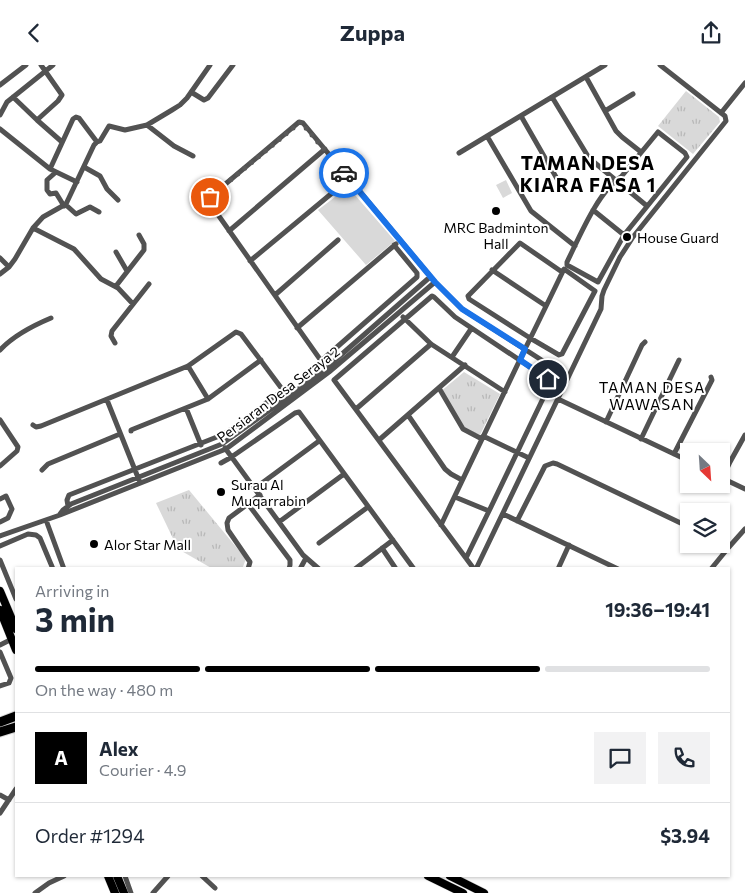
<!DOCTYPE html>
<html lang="en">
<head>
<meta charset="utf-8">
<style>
	body { margin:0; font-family:Commissioner,sans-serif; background:#f2f2f3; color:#1f2937; height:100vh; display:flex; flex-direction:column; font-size:19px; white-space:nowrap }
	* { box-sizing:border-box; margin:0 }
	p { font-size:16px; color:#747a83 }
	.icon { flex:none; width:28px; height:28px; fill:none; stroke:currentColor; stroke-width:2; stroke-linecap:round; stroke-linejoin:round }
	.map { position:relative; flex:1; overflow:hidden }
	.details { position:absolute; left:15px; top:502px; width:715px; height:310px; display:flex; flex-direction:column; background:#fff; border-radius:0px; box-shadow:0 1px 4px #0004 }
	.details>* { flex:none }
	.needle { width:32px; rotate:155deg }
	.fabs { position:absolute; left:680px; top:378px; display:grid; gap:10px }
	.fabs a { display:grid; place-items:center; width:50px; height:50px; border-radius:0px; background:#fff; box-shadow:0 1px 4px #0004; font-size:25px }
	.pin { position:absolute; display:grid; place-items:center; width:42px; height:42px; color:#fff; margin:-21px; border:2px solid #fff; border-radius:50%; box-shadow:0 1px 5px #0007 }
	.courier { position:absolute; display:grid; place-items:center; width:50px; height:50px; margin:-25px; border:4px solid #1a73e8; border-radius:50%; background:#fff; color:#222; box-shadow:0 1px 6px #0007 }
	.overview em { font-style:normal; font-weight:700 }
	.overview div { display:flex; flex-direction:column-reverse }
	.overview { display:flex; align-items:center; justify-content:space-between; height:85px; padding:0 20px }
	h1 { font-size:32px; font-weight:700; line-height:38px }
	.bar { display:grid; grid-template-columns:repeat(4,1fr); gap:8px 5px; align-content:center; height:60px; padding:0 20px }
	.bar i { height:6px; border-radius:4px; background:#e0e1e3 }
	.bar .current { background:#000 }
	.bar p { grid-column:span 4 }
	.line { display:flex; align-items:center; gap:12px; padding:0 20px; border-top:1px solid #e0e1e3 }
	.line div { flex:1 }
	.round { display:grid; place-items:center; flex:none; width:52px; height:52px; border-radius:0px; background:#f2f2f3 }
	header { display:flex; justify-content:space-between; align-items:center; height:65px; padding:0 20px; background:#fff; font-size:22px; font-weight:700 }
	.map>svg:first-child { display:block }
	.grass { fill:url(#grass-tufts) }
	.garden { fill:#d9d9d9 }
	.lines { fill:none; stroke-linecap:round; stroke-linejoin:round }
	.primary-casing { stroke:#dbdbdb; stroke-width:9 }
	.motorway-casing { stroke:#dbdbdb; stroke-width:11 }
	.minor { stroke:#525252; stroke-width:5 }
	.primary { stroke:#000; stroke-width:8 }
	.motorway { stroke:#000; stroke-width:9 }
	.done { stroke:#595959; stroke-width:5; stroke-dasharray:0 9 }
	.route { stroke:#1a73e8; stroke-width:6 }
	.poi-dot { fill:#000; stroke:#fff; stroke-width:2 }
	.labels { text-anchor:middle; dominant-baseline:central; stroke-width:4; stroke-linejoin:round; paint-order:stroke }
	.poi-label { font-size:14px; fill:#000; stroke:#fff; text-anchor:start }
	.street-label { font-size:14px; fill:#000; stroke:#fff }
	.neighbourhood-label { font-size:15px; letter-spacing:1px; fill:#000; stroke:#fff }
	.district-label { font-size:19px; font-weight:bold; letter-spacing:1px; fill:#000; stroke:#fff }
</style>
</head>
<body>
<header><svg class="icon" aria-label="back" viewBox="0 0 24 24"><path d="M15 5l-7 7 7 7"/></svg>Zuppa<svg class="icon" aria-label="share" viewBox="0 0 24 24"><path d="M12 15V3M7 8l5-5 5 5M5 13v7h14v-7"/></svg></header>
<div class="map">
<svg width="745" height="828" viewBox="0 0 745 828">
	<defs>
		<pattern id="grass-tufts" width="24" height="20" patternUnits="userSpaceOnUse" patternTransform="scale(1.25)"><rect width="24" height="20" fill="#d9d9d9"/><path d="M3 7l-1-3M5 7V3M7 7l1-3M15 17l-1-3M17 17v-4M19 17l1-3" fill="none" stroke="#b8b8b8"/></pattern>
	</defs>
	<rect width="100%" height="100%" fill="#fff"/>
	<path class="grass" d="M686,26L719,52L720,57L693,89L658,61Z
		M464,307L500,329L480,370L464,363L440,327Z
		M189,425L246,494L242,504H213L178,484L156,438Z"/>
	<path class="garden" d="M506,115L512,128L503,133L496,120Z
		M348,122L395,176L366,200L318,145Z"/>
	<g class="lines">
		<defs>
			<path id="primary" d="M0,526L16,564
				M0,545L16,585
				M108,811L115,828
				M117,811L124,828
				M428,811L463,828
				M450,811L484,828"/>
			<path id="motorway" d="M0,657L16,651
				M0,667L16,662"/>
		</defs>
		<use href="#primary" class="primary-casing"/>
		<use href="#motorway" class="motorway-casing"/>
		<path class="minor" d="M586,12L616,66L622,72L641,87
			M0,20L26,0
			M191,27L204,35L208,33L233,0
			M13,32L37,55L62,77
			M552,32L589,93L647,141
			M605,46L633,29
			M721,48L745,18
			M0,50L7,37L53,0
			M521,51L560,119
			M37,55L58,36L62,30L41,0
			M147,60L174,81L193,91
			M0,64L50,104L77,117
			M658,67L685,88L687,92L624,170L598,217L567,200V197C579,173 598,126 621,112Z
			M487,71L531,146L575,181
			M459,88L605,0
			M84,102L100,111L107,124L118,135
			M50,104L73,54L76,52L79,53L97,77
			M56,107L47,115V125L50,129L56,128L64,141
			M66,140L76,149L90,142L99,147
			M593,145L624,170
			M33,163L74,184L101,214L118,223L133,239
			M229,166L325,84
			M116,187L127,206
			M0,193L9,202
			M250,196L349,114
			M492,205L546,241
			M0,209L9,202L15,194L33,163L43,152L66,139L94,80L97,77L100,76L109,61L125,65L147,60L172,45L180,40L187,33L210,0
			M116,221L144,185V179L139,170
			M275,230L338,175
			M403,252L431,279L505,327
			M297,263L396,179
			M115,278L111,271L112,266L149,219
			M0,285C14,270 32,261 51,253
			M452,292L471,264
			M321,296L417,212V208L394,180
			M188,301L208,334
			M329,307L209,137L210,132L299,57L303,58L435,217L462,244L568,312
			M439,323L463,364L482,374
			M558,334L689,396
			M107,335L139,415
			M186,343L201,380
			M356,344L431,279
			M408,350L445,404L451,409L462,415
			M0,355L18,382L17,386L0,401
			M606,357L642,280L645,277
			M33,360L36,362L41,361L188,301L236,267L241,269L288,332
			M131,366V365L208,334L261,295
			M745,370L730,397L723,412L724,414L745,424
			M483,371L529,393
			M641,374L679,295
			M379,375L465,300
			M225,383L303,490L319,504
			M674,389L712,315L711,312
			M221,398L230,393L295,348L299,347L414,504
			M42,405L48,399L120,369
			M262,418L319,376
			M455,432L489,446L549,321L550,317L548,314L455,252L434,232L432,231L334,315L474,504
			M0,434L6,431L12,444L8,453L0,457
			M248,439L290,495V500L289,504
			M68,441L67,435L69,430L222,370L236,361L283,325
			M60,449L63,445L71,439L222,379L288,332L326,303L430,212
			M503,449L618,504
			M46,455L64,504
			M517,456L545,401L553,398L557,399L689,462
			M279,457L344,409
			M441,460L525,284C538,258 551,231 564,204L595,226L562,289L559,290L530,273L469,234L468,231L520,178L562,207
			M0,471L60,450L226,384L329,307L435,217
			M319,478L368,442
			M0,481L28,469L36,470L40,473L53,504
			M729,482L745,464
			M382,483L396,504
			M466,493L489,446
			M0,495L16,534
			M248,504L250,497L228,465L227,458L229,453L260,430
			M300,504L306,493
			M355,504L393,475
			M476,504L601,244L602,231L604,225L620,192L633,172L726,56L725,51L660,0
			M558,504L569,480
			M711,504L729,482L721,478
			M0,580L12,574
			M0,587L11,613L9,618L0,621
			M0,730L9,735
			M0,748L16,724
			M125,811L131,828
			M202,811L215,823
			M35,828L49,818L64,811
			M153,828L168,811"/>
		<use href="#primary" class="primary"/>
		<use href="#motorway" class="motorway"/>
	</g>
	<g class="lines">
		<path class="done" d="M210,132L299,58L301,57L344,108"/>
		<path class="route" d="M344,108L435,217L462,244L525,284L520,295L548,314"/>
	</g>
	<g class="poi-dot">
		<circle cx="496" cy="146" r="5"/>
		<circle cx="627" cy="172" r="5"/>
		<circle cx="221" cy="427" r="5"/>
		<circle cx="94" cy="479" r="5"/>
	</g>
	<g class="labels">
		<g class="poi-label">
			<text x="496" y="162" text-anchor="middle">MRC Badminton<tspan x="496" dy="16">Hall</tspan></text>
			<text x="637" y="172">House Guard</text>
			<text x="231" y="419">Surau Al<tspan x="231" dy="16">Muqarrabin</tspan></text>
			<text x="104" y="479">Alor Star Mall</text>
		</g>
		<g class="street-label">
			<text transform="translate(278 329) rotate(-37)">Persiaran Desa Seraya 2</text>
		</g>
		<g class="neighbourhood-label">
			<text x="652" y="322">TAMAN DESA<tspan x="652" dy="17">WAWASAN</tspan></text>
		</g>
		<g class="district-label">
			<text x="588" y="97">TAMAN DESA<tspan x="588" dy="22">KIARA FASA 1</tspan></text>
		</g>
	</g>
</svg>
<div class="fabs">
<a><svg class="needle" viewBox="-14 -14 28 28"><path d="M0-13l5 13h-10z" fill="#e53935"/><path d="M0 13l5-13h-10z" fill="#747a83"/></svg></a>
<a><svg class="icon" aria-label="layers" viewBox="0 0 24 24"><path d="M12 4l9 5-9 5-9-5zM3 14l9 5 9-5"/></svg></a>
</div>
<div class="pin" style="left:210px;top:132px;background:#ea580c"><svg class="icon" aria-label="bag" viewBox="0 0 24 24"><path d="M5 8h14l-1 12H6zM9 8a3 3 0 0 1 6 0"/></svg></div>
<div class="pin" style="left:548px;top:314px;background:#1f2937"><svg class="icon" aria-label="home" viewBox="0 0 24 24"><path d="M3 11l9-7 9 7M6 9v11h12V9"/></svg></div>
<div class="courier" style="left:344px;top:108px"><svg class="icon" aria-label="car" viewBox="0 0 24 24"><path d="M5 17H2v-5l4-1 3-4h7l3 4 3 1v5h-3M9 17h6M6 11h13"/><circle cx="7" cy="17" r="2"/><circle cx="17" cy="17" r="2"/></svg></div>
<section class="details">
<div class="overview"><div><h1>3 min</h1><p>Arriving in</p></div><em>19:36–19:41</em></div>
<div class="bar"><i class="current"></i><i class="current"></i><i class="current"></i><i></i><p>On the way · 480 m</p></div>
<div class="line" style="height:90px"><b class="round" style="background:#000;color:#fff">A</b><div><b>Alex</b><p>Courier · 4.9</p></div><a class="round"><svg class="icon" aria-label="chat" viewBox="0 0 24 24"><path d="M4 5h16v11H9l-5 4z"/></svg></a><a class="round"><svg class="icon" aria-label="phone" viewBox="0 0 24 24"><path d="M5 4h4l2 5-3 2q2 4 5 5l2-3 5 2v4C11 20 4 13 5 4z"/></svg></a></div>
<div class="line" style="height:65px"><div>Order #1294</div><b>$3.94</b></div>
</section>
</div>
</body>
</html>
